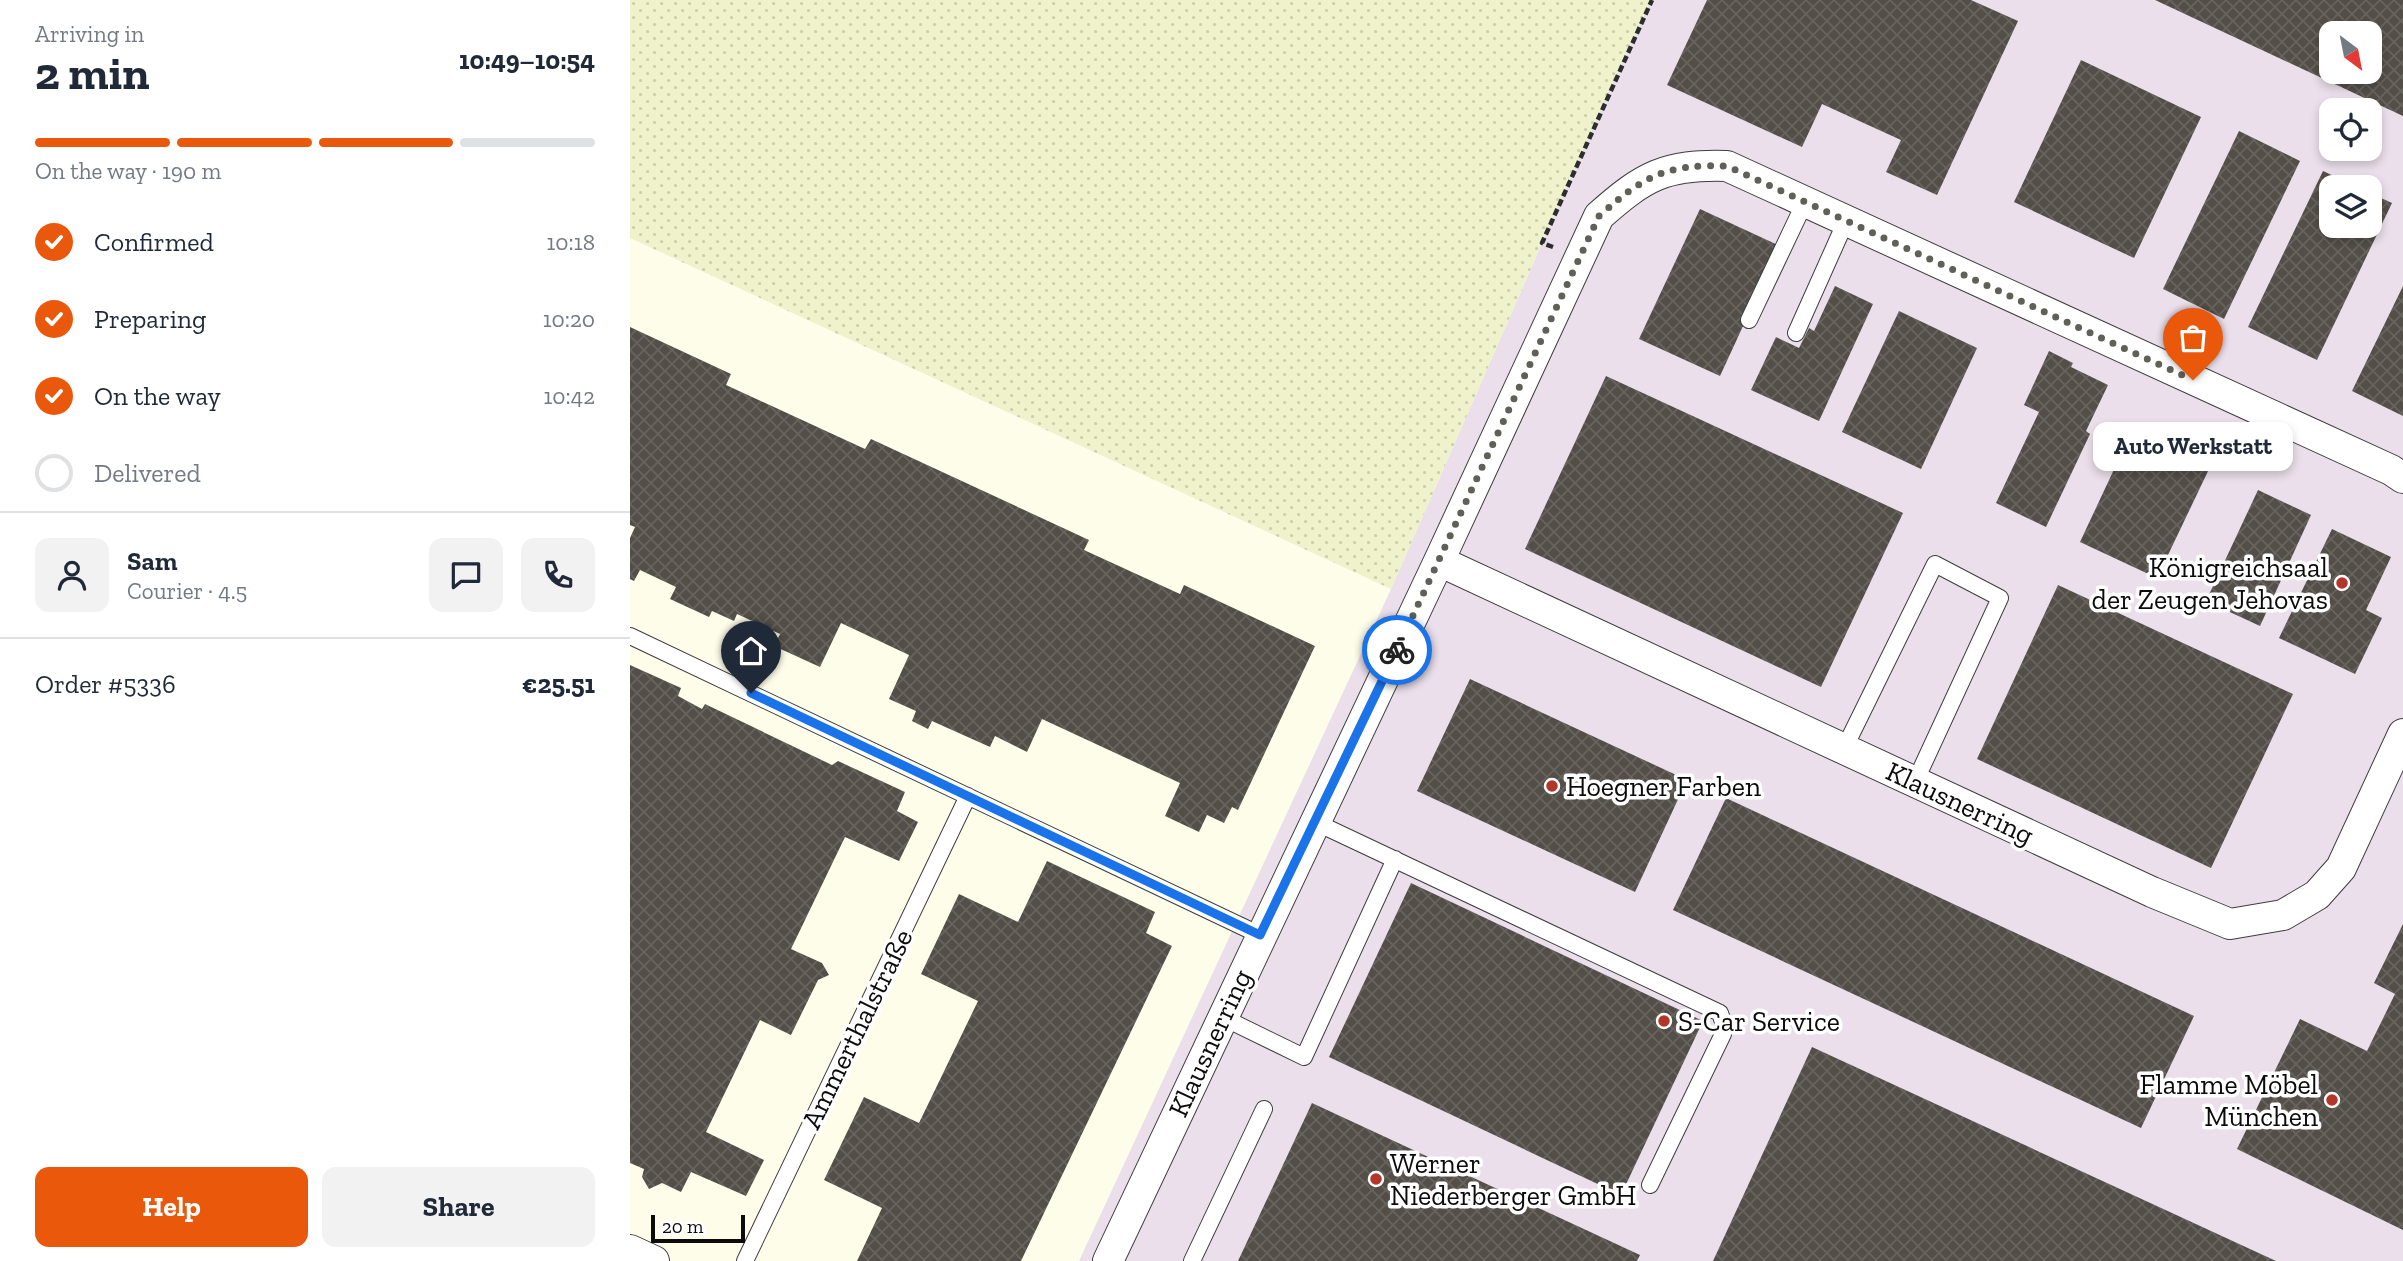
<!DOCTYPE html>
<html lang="en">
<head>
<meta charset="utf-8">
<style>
	body { margin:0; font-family:"Zilla Slab",serif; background:#f2f2f3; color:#1f2937; height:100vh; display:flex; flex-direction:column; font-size:26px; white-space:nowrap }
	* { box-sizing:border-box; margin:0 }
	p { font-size:23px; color:#747a83 }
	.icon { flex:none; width:38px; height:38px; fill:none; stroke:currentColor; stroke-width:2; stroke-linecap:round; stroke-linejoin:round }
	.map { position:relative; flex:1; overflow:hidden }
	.drawer { display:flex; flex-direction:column; background:#fff; width:630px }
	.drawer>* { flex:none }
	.needle { width:46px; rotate:148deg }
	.tools { position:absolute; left:1689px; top:21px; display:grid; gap:14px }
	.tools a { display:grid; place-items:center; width:63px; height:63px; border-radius:14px; background:#fff; box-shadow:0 4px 10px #0003; font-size:35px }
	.scale { position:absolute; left:21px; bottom:18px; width:94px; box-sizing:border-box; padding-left:7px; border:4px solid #0b0b0b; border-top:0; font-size:19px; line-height:24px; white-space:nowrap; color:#0b0b0b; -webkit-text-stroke:5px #fff; paint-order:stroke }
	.pin { position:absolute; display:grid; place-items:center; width:60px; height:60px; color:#fff; margin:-72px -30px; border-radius:50% 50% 50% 0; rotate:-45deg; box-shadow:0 0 7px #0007 }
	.pin .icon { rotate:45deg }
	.courier { position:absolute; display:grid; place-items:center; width:70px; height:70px; margin:-35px; border:5px solid #1a73e8; border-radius:50%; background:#fff; color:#222; box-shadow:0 2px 9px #0007 }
	.bubble { position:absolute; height:49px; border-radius:14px; background:#fff; box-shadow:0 4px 10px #0003; font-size:23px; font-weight:700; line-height:49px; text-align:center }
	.overview em { font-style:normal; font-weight:700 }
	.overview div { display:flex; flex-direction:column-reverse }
	.overview { display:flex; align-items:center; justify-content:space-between; height:119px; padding:0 35px }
	h1 { font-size:46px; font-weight:700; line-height:52px }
	.bar { display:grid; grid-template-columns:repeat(4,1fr); gap:10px 7px; align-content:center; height:84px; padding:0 35px }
	.bar i { height:9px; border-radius:5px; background:#e0e1e3 }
	.bar .selected { background:#ea580c }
	.bar p { grid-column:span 4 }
	.line { display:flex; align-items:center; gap:18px; padding:0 35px; border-top:2px solid #e0e1e3 }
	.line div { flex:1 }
	.round { display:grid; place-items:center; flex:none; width:74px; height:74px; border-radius:14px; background:#f2f2f3 }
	ol { padding:0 35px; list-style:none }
	li { display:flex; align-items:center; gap:21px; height:77px }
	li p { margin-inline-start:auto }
	li .icon { padding:7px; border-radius:50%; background:#ea580c; color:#fff; stroke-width:4 }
	li:last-child { color:#747a83 }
	li i { width:38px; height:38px; border:4px solid #e0e1e3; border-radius:50% }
	.primary-button { display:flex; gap:14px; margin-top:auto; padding:14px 35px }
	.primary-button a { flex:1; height:80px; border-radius:14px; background:#ea580c; color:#fff; font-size:28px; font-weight:700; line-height:80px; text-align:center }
	.primary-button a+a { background:#f2f2f3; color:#1f2937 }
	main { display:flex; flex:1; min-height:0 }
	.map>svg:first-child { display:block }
	.industrial { fill:#eadfea; fill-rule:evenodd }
	.farmland { fill:url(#farmland-dots) }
	.building { fill:url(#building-cross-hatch); fill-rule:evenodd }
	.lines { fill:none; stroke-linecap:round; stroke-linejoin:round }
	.lane-casing { stroke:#3e3e3e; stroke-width:18 }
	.street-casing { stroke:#3e3e3e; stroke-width:32 }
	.path { stroke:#2d2d2d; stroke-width:4.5; stroke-dasharray:7 3.5; stroke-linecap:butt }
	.lane { stroke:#fff; stroke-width:16 }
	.street { stroke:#fff; stroke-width:30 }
	.done { stroke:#606059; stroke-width:7; stroke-dasharray:0 12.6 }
	.route { stroke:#1a73e8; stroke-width:9 }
	.poi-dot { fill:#b3362b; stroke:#fff; stroke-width:2.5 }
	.labels { text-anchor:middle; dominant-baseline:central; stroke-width:7; stroke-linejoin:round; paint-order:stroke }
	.poi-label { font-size:28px; fill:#0b0b0b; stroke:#fff; text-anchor:start }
	.street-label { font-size:28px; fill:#0b0b0b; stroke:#fff }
</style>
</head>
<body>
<main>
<section class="drawer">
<div class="overview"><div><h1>2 min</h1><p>Arriving in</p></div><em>10:49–10:54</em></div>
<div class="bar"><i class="selected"></i><i class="selected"></i><i class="selected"></i><i></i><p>On the way · 190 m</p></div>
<ol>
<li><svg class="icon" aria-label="check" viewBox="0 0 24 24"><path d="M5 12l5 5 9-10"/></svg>Confirmed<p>10:18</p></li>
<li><svg class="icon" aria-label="check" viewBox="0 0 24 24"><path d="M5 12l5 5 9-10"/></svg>Preparing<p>10:20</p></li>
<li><svg class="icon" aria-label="check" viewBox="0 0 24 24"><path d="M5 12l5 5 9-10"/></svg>On the way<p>10:42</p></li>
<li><i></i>Delivered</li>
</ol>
<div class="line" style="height:126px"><a class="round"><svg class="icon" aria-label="person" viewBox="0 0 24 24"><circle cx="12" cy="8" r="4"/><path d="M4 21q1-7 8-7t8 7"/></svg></a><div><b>Sam</b><p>Courier · 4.5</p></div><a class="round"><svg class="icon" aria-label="chat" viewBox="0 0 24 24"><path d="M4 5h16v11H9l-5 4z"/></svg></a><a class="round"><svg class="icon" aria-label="phone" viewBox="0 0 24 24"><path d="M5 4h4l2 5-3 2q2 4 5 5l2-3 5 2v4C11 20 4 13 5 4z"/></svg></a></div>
<div class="line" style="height:91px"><div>Order #5336</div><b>€25.51</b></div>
<div class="primary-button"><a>Help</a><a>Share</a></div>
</section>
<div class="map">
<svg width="1773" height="1261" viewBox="0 0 1773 1261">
	<defs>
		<pattern id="farmland-dots" width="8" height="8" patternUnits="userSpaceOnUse" patternTransform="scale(1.75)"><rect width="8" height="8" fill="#f0f2cc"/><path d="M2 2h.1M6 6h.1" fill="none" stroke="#ccceae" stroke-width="1.8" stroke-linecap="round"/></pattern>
		<pattern id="building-cross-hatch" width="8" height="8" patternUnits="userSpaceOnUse" patternTransform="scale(1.75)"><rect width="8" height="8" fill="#534e48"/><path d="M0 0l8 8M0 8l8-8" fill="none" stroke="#67635e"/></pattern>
	</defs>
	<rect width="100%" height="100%" fill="#fefdea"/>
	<path class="industrial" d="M1021,0H1773V1261H449L761,589L975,99ZM1701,33H1740V72H1701ZM1701,110H1740V149H1701ZM1701,187H1740V226H1701Z"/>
	<path class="farmland" d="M0,0H1021L975,99L761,589L0,238Z"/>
	<path class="building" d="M1077,0H1341L1388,21L1307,195L1256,172L1271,140L1192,104L1172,147L1037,85Z
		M1525,0H1773V116ZM1701,33H1740V72H1701Z
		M1451,60L1571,117L1504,258L1384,202Z
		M1609,131L1670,161L1594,319L1533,289Z
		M1693,171L1728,187H1701V226H1740V193L1762,203L1687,360L1618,327Z
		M1070,209L1150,246L1090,376L1009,339Z
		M1205,286L1243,304L1189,421L1121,390L1146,337L1169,348L1179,328L1184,331Z
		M1773,286V416L1722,391Z
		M1269,311L1347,348L1291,469L1212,432Z
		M0,327L101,374L96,385L235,449L241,439L459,540L454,550L550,594L554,585L685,646L608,810L602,807L594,823L577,815L569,832L535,816L550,783L412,719L397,752L365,736L360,747L302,721L298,729L282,721L286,711L259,699L279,655L211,623L190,667L144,646L150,634L107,614L104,621L82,611L79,617L40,599L46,587L10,570L4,581L0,579V538L5,527L0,525Z
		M1419,351L1443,363L1441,367L1478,385L1456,431L1460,434L1416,527L1366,503L1409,412L1394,405Z
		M976,376L1273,513L1191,687L895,549Z
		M1502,431L1580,467L1527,578L1450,542Z
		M1628,490L1681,515L1630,626L1576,601Z
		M1702,529L1761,557L1736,610L1752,618L1725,674L1649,638Z
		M1428,585L1663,694L1581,868L1347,759Z
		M0,665L51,688L48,696L72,709L75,704L202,765L208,761L275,792L267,811L288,822L269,861L215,837L161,949L192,963L199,975L188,980L161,1035L130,1020L76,1132L134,1160L116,1196L61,1172L51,1192L32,1183L19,1189L12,1177L14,1169L0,1163Z
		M840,679L1057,780L1005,892L787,791Z
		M1096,798L1564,1016L1511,1128L1043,910Z
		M417,861L525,912L516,933L542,946L391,1261H227L252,1208L194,1180L234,1097L289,1123L348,1001L291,974L329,894L388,922Z
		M781,883L1073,1021L991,1195L699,1057Z
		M1773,924V1230L1607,1149L1670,1019L1737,1051L1765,994L1744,983Z
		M1182,1047L1529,1207L1646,1261H1083Z
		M682,1103L1010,1255L1007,1261H608Z"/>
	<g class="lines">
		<defs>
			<path id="lane" d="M1119,320L1175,202
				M1166,333L1216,221
				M0,636L630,935
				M1214,749L1305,564L1370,598L1285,782
				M685,822L1090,1013L1093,1022V1034L1020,1185
				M592,1017L674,1057L765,859
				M115,1261L338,796
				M562,1261L634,1109"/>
			<path id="street" d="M809,561L1522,892L1600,924L1653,915L1687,895L1711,868L1773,734
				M0,1250L24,1261
				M478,1261L809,561L969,216C1014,176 1035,164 1097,166L1761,470L1773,478"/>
		</defs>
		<use href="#lane" class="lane-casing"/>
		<use href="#street" class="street-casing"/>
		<path class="path" d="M923,247L912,243L1022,0"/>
		<use href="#lane" class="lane"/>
		<use href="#street" class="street"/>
	</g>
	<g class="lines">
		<path class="done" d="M767,650L969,216C1014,176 1035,164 1097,166L1563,380"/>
		<path class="route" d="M121,693L630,935L767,650"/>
	</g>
	<g class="poi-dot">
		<circle cx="1712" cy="583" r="7"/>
		<circle cx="922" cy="786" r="7"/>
		<circle cx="1034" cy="1021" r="7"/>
		<circle cx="1702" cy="1100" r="7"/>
		<circle cx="746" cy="1179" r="7"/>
	</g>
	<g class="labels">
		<g class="poi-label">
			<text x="1698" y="567" text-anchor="end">Königreichsaal<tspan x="1698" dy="32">der Zeugen Jehovas</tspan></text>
			<text x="936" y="786">Hoegner Farben</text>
			<text x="1048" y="1021">S-Car Service</text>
			<text x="1688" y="1084" text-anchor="end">Flamme Möbel<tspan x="1688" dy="32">München</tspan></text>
			<text x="760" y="1163">Werner<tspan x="760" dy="32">Niederberger GmbH</tspan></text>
		</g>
		<g class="street-label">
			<text transform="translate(1330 803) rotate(25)">Klausnerring</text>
			<text transform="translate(227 1029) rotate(-64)">Ammerthalstraße</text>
			<text transform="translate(580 1043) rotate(-65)">Klausnerring</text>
		</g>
	</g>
</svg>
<div class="tools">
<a><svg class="needle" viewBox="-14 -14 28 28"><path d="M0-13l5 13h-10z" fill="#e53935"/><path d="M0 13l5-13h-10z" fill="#747a83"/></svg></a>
<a><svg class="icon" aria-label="locate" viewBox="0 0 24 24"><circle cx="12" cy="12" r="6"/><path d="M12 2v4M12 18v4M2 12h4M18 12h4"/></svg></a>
<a><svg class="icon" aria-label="layers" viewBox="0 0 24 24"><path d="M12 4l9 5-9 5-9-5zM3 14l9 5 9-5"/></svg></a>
</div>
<div class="scale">20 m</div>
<div class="pin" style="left:1563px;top:380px;background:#ea580c"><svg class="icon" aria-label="bag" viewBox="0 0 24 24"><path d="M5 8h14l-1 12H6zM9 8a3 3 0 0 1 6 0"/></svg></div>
<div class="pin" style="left:121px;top:693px;background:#1f2937"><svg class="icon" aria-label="home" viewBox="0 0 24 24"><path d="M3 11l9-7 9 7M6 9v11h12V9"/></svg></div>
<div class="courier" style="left:767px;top:650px"><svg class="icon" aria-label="bike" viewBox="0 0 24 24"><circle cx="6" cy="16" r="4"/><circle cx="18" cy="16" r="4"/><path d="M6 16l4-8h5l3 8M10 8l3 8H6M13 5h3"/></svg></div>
<div class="bubble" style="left:1463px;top:422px;width:200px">Auto Werkstatt</div>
</div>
</main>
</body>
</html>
